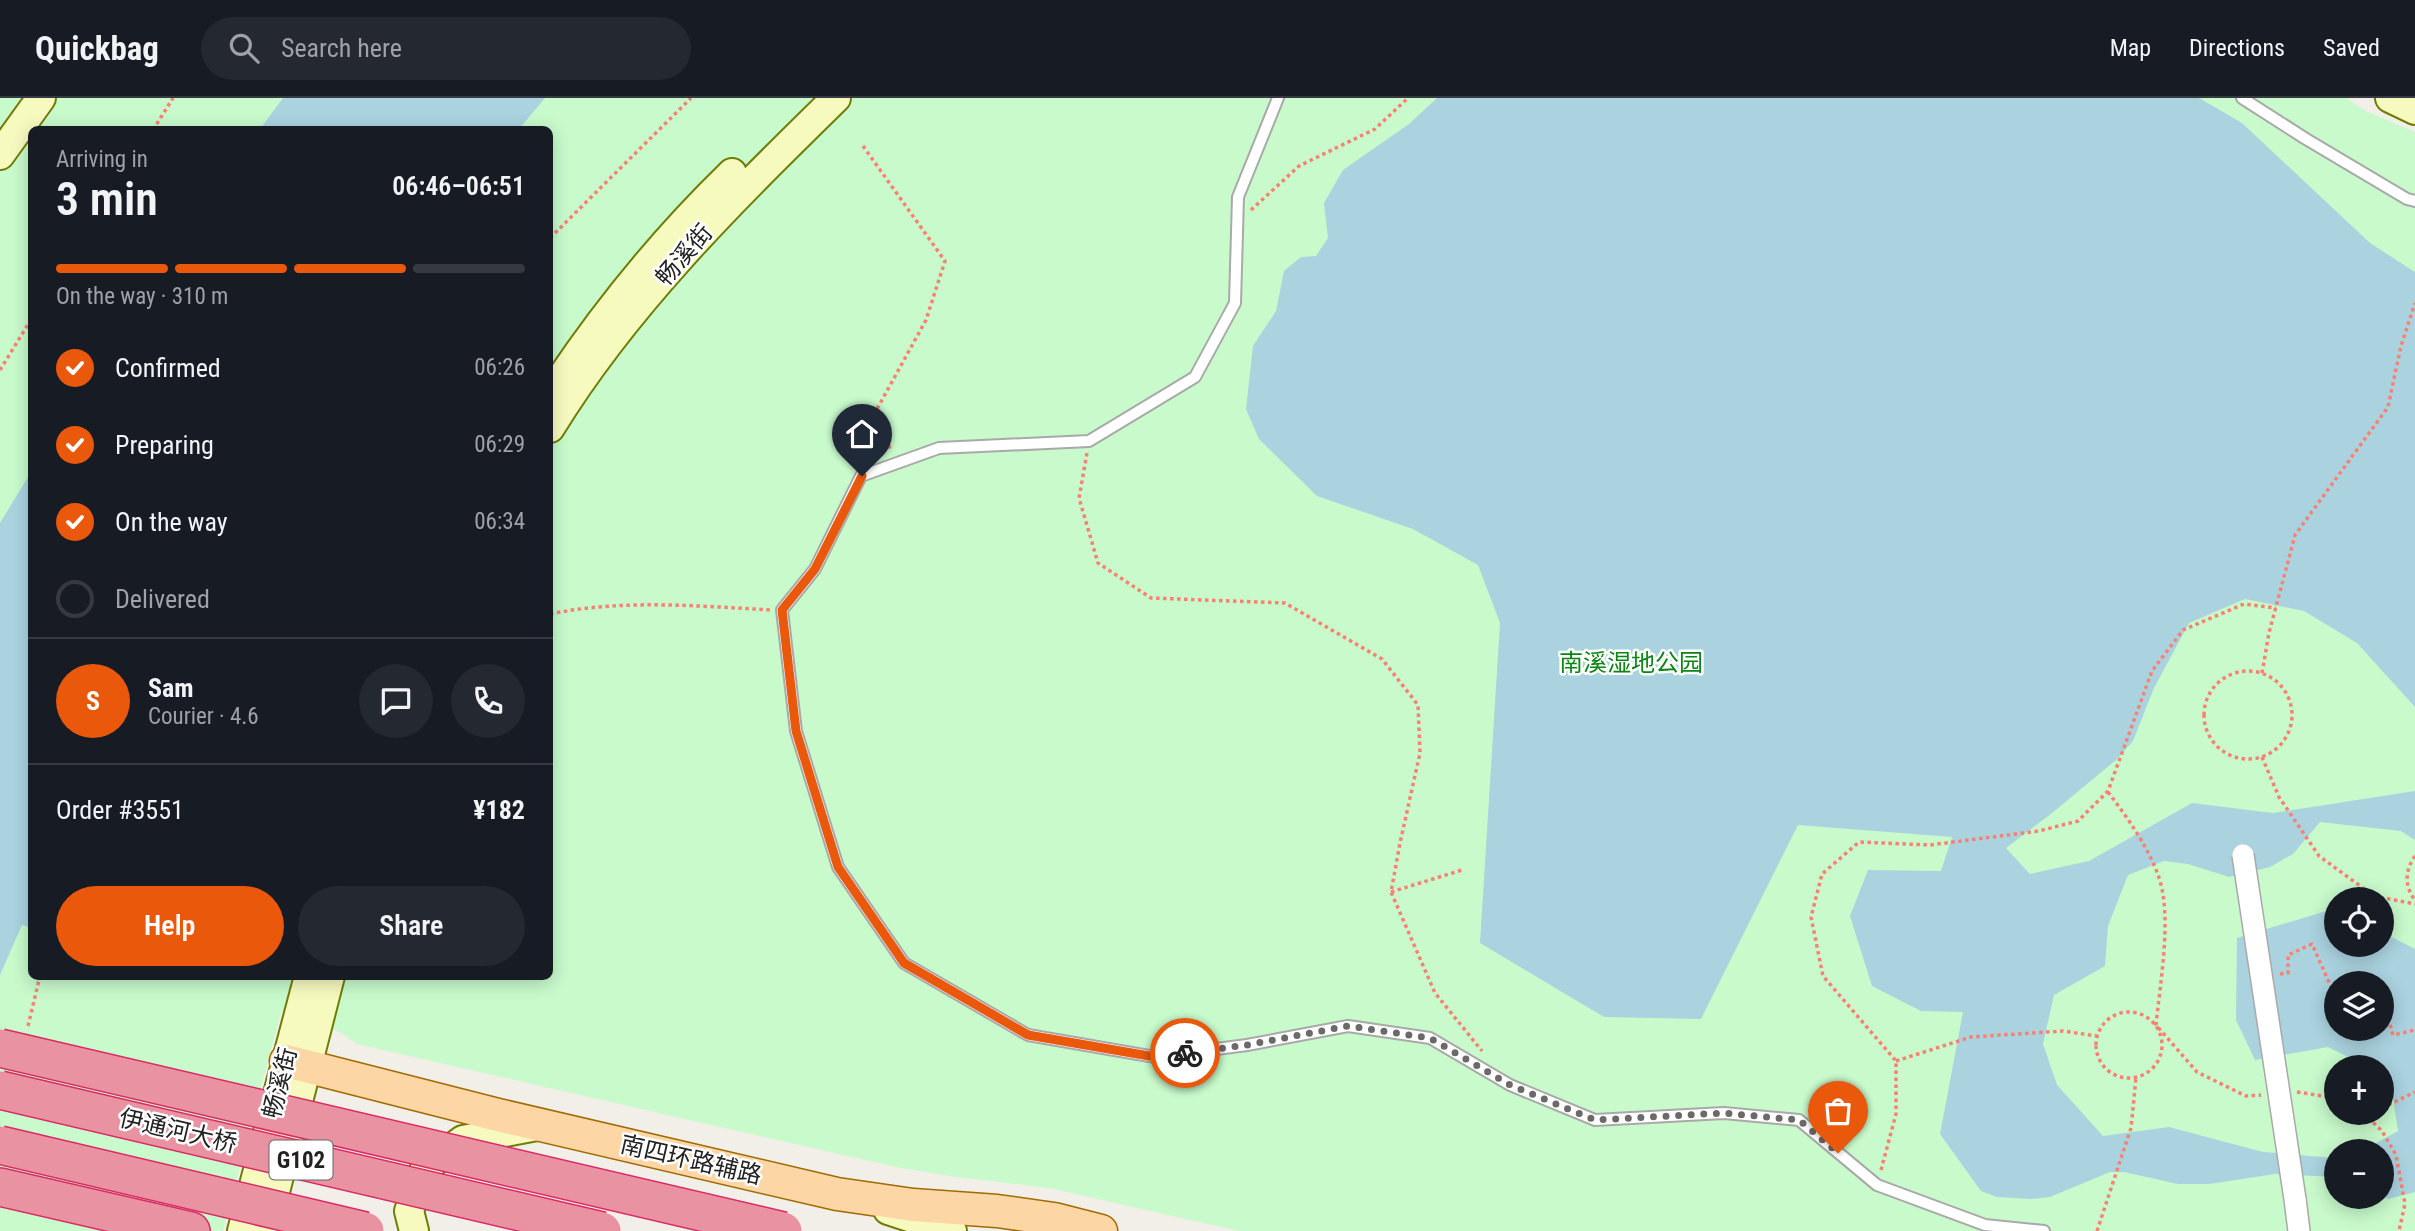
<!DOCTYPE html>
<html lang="en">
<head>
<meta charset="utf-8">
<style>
	body { margin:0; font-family:"Roboto Condensed","Noto Sans SC",sans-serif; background:#242831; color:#f1f3f6; height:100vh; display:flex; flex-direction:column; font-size:26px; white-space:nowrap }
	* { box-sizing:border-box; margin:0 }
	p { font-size:23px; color:#9ea1a6 }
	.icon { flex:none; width:38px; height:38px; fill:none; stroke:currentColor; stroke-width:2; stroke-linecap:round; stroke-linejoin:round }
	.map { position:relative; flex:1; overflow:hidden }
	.details { position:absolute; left:28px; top:28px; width:525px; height:854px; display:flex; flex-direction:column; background:#171b24; border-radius:10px; box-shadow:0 4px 18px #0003 }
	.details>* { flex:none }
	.tools { position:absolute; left:2324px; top:789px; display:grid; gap:14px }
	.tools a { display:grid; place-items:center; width:70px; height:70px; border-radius:50%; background:#171b24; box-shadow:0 4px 18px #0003; font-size:35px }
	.pin { position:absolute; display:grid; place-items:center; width:60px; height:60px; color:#fff; margin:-72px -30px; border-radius:50% 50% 50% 0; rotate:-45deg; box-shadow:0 0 7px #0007 }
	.pin .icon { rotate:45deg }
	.courier { position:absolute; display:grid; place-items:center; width:70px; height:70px; margin:-35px; border:5px solid #ea580c; border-radius:50%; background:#fff; color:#222; box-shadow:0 2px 9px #0007 }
	.summary em { font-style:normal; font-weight:600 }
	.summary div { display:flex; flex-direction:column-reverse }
	.summary { display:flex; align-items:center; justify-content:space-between; height:119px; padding:0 28px }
	h1 { font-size:46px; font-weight:600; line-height:52px }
	.bar { display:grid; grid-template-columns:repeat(4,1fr); gap:10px 7px; align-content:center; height:84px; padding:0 28px }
	.bar i { height:9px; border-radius:5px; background:#363941 }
	.bar .current { background:#ea580c }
	.bar p { grid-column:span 4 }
	.line { display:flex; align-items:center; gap:18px; padding:0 28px; border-top:2px solid #363941 }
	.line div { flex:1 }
	.round { display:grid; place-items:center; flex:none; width:74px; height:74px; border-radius:37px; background:#242831 }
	ol { padding:0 28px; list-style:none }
	li { display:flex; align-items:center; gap:21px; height:77px }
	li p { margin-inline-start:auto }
	li .icon { padding:7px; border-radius:50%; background:#ea580c; color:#fff; stroke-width:4 }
	li:last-child { color:#9ea1a6 }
	li i { width:38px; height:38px; border:4px solid #363941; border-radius:50% }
	.button { display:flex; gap:14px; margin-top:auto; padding:14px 28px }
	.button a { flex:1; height:80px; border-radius:42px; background:#ea580c; color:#fff; font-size:28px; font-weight:600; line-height:80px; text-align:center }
	.button a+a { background:#242831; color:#f1f3f6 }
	header { display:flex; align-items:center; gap:42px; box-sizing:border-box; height:98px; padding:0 35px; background:#171b24; border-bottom:2px solid #363941 }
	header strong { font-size:33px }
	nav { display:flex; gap:38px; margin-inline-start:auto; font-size:24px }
	.search { width:490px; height:63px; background:#242831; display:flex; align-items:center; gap:18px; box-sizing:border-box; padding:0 24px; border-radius:38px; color:#9ea1a6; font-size:26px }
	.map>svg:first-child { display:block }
	.park { fill:#c8facc; fill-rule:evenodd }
	.water { fill:#aad3df; fill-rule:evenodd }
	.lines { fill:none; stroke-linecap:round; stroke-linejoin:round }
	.lane-casing { stroke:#a9a9a9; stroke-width:14 }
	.street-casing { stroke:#a9a9a9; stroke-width:24 }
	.secondary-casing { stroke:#707d05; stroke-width:32 }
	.primary-casing { stroke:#a06b00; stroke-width:35 }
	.highway-casing { stroke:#dc2a67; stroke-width:40 }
	.path { stroke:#fa8072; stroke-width:3.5; stroke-dasharray:3.5 3.5; stroke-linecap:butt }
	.lane { stroke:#fff; stroke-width:10 }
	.street { stroke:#fff; stroke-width:21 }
	.secondary { stroke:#f7fabf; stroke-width:28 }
	.primary { stroke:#fcd6a4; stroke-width:32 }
	.highway { stroke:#e892a2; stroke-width:37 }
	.street-bridge-casing { stroke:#a9a9a9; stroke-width:24; stroke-linecap:butt }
	.highway-bridge-casing { stroke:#dc2a67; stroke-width:40; stroke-linecap:butt }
	.street-bridge { stroke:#fff; stroke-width:21 }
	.highway-bridge { stroke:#e892a2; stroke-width:37 }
	.done { stroke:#6b6a68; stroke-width:7; stroke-dasharray:0 12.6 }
	.route { stroke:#ea580c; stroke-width:9 }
	.labels { text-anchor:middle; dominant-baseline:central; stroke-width:5; stroke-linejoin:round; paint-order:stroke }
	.shield { fill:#fff; stroke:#646464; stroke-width:2 }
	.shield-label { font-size:23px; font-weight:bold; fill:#222 }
	.street-label { font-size:24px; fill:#222; stroke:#fff }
	.park-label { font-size:24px; fill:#0c8416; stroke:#fff }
</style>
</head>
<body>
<header>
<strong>Quickbag</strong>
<div class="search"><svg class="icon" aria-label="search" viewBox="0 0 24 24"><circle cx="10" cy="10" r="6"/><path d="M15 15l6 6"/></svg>Search here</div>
<nav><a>Map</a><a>Directions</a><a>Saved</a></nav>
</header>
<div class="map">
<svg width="2415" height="1133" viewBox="0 0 2415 1133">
	<rect width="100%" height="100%" fill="#f2efe9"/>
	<path class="park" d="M0,0H2346L2366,13L2415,34V1133H1239L1049,1090L956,1079L896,1069L357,946L340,934L281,914L223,1133H0ZM32,32H550V878H32ZM2336,802H2382V847H2336ZM2336,886H2382V931H2336ZM2336,970H2382V1015H2336ZM2336,1054H2382V1099H2336Z"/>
	<path class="water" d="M283,0H545L519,31H260Z
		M1437,0H2199L2242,25L2370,145L2415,174V609L2357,545L2304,513L2245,501L2189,525L2154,590L2133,643L2116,662L2052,715L2006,750L2030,776L2089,763L2192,705L2273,715L2415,693V742L2401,733L2320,724L2293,756L2270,769L2229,779L2188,766L2164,763L2128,777L2108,828L2105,868L2054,897L2043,946L2057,987L2103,1038L2169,1029L2263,1054L2336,1060V1079L2275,1076L2209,1086H2178L2124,1074H2110L2050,1099L2031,1101L1997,1099L1981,1093L1940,1036L1963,914L1921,913L1872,888L1850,818L1868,772L1941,773L1952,739L1798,727L1701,921L1604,919L1480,845L1500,525L1478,467L1413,431L1317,398L1259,341L1246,311L1253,248L1276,213L1284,173L1301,159L1316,158L1328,140L1324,105L1343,72L1409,26Z
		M31,374V826L30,830L22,827L0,877V425Z
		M2336,810V847H2382V834L2415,851V1094L2388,1101L2382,1098V1054L2361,1053L2398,1033L2390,981L2382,976V970L2369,969L2328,949L2255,962L2236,922L2237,840ZM2336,886H2382V931H2336Z"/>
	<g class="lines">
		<defs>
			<path id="lane" d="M1278,0L1238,99L1235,205L1195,279L1089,343L939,350L861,378L815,471L782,512L796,633L838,769L904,865L1028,937L1155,959L1247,947L1348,928L1430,940L1510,987L1595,1022L1724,1015L1799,1022L1877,1087L1985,1127L2044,1133
				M2242,0L2306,41L2407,101L2415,103"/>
			<path id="street" d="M2295,1101L2299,1133"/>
			<path id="secondary" d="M2390,0L2415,12
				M0,57L41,0
				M557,286C608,210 666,139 732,75
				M550,330C625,207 733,101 836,0
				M888,1112L952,1133
				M242,1133L309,878
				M265,1133L330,878
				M414,1133L409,1113L425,1070L463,1042L537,1028"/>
			<path id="primary" d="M286,963L498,1017L837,1096L913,1107L997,1113L1054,1121L1101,1133"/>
			<path id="highway" d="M0,1089L191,1133"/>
		</defs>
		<use href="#lane" class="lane-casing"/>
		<use href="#street" class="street-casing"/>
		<use href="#secondary" class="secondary-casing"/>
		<use href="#primary" class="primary-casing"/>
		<use href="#highway" class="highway-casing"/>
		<path class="path" d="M153,32L173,0
			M863,48L945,163L926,222L877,311L891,354
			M1251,112L1299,68L1375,31L1408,0
			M550,140L691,0
			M0,272L32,220
			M1087,355L1079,400L1098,465L1151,500L1285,505L1382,561L1418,607L1420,655L1400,745L1391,794L1435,895L1482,953
			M550,516C623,501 697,508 771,512
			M2204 617a44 44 0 1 1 88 0a44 44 0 1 1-88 0Z
			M2262,575L2269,535L2295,437L2388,309L2401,248L2415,205
			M2262,659L2279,699L2319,758L2374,798L2415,806
			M2108,694C2127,719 2147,747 2158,777C2173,816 2160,885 2156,927L2197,974L2246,998L2261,997
			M2415,758C2405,772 2404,788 2415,802
			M1391,794L1462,772
			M2280,876L2288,875V857L2312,846L2336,900
			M2382,900L2393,937L2415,932
			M2096 947a33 33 0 1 1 66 0a33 33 0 1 1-66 0Z
			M28,928L40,878
			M1896,963L1971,939L2063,933L2097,938
			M2297,994L2336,1000
			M2382,1010L2415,994
			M2363,1015L2382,1033L2396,1057L2405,1106L2399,1133
			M1881,1072L1896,1016V963L1823,878L1811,819L1822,776L1859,744L1930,747L2039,733L2078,723L2108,693L2152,573L2183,532L2244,506L2276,510
			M2097,1133L2131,1030L2136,980"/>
		<use href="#lane" class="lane"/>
		<use href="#street" class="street"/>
		<use href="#secondary" class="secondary"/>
		<use href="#primary" class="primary"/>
		<use href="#highway" class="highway"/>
		<defs>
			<path id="street-bridge" d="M2243,757L2295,1101"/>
			<path id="highway-bridge" d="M0,950L783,1133
				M0,992L602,1133
				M0,1047L365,1133"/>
		</defs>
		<use href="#street-bridge" class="street-bridge-casing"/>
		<use href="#highway-bridge" class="highway-bridge-casing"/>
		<use href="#street-bridge" class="street-bridge"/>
		<use href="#highway-bridge" class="highway-bridge"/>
	</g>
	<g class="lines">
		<path class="done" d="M1185,955L1247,947L1348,928L1430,940L1510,987L1595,1022L1724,1015L1799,1022L1838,1055"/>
		<path class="route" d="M862,378L815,471L782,512L796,633L838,769L904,865L1028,937L1155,959L1185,955"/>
	</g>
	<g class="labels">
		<rect class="shield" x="269.5" y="1042.5" width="63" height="39" rx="5"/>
		<g class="shield-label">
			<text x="301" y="1062">G102</text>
		</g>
		<g class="street-label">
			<text transform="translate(684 157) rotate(-49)">畅溪街</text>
			<text transform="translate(280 985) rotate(-76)">畅溪街</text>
			<text transform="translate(178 1033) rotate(13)">伊通河大桥</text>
			<text transform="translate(691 1062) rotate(13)">南四环路辅路</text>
		</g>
		<g class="park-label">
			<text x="1631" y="565">南溪湿地公园</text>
		</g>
	</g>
</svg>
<div class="tools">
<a><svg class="icon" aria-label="locate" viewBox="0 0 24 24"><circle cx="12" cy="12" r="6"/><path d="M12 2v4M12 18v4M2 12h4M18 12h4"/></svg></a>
<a><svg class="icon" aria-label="layers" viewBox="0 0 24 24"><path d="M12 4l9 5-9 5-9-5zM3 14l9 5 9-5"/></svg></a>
<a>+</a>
<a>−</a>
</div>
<div class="pin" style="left:1838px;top:1055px;background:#ea580c"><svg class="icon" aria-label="bag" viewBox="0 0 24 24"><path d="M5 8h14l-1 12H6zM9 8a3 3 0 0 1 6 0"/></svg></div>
<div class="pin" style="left:862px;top:378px;background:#1f2937"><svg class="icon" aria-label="home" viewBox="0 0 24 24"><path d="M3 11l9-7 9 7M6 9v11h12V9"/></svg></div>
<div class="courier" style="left:1185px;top:955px"><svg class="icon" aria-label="bike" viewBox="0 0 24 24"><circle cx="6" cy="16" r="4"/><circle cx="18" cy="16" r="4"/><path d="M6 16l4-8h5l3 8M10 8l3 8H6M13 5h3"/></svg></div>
<section class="details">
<div class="summary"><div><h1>3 min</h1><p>Arriving in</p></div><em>06:46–06:51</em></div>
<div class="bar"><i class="current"></i><i class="current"></i><i class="current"></i><i></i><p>On the way · 310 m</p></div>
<ol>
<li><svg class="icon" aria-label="check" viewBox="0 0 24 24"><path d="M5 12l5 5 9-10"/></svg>Confirmed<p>06:26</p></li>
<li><svg class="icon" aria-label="check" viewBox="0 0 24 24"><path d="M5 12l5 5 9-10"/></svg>Preparing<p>06:29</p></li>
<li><svg class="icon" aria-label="check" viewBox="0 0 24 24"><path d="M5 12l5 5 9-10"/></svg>On the way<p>06:34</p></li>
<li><i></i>Delivered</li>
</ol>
<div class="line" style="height:126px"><b class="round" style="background:#ea580c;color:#fff">S</b><div><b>Sam</b><p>Courier · 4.6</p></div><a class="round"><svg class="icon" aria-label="chat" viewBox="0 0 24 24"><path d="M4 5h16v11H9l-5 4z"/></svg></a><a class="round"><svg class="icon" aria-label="phone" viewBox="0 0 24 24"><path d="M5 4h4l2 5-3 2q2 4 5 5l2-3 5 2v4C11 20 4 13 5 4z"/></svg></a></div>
<div class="line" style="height:91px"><div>Order #3551</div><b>¥182</b></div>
<div class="button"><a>Help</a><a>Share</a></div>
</section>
</div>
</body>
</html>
